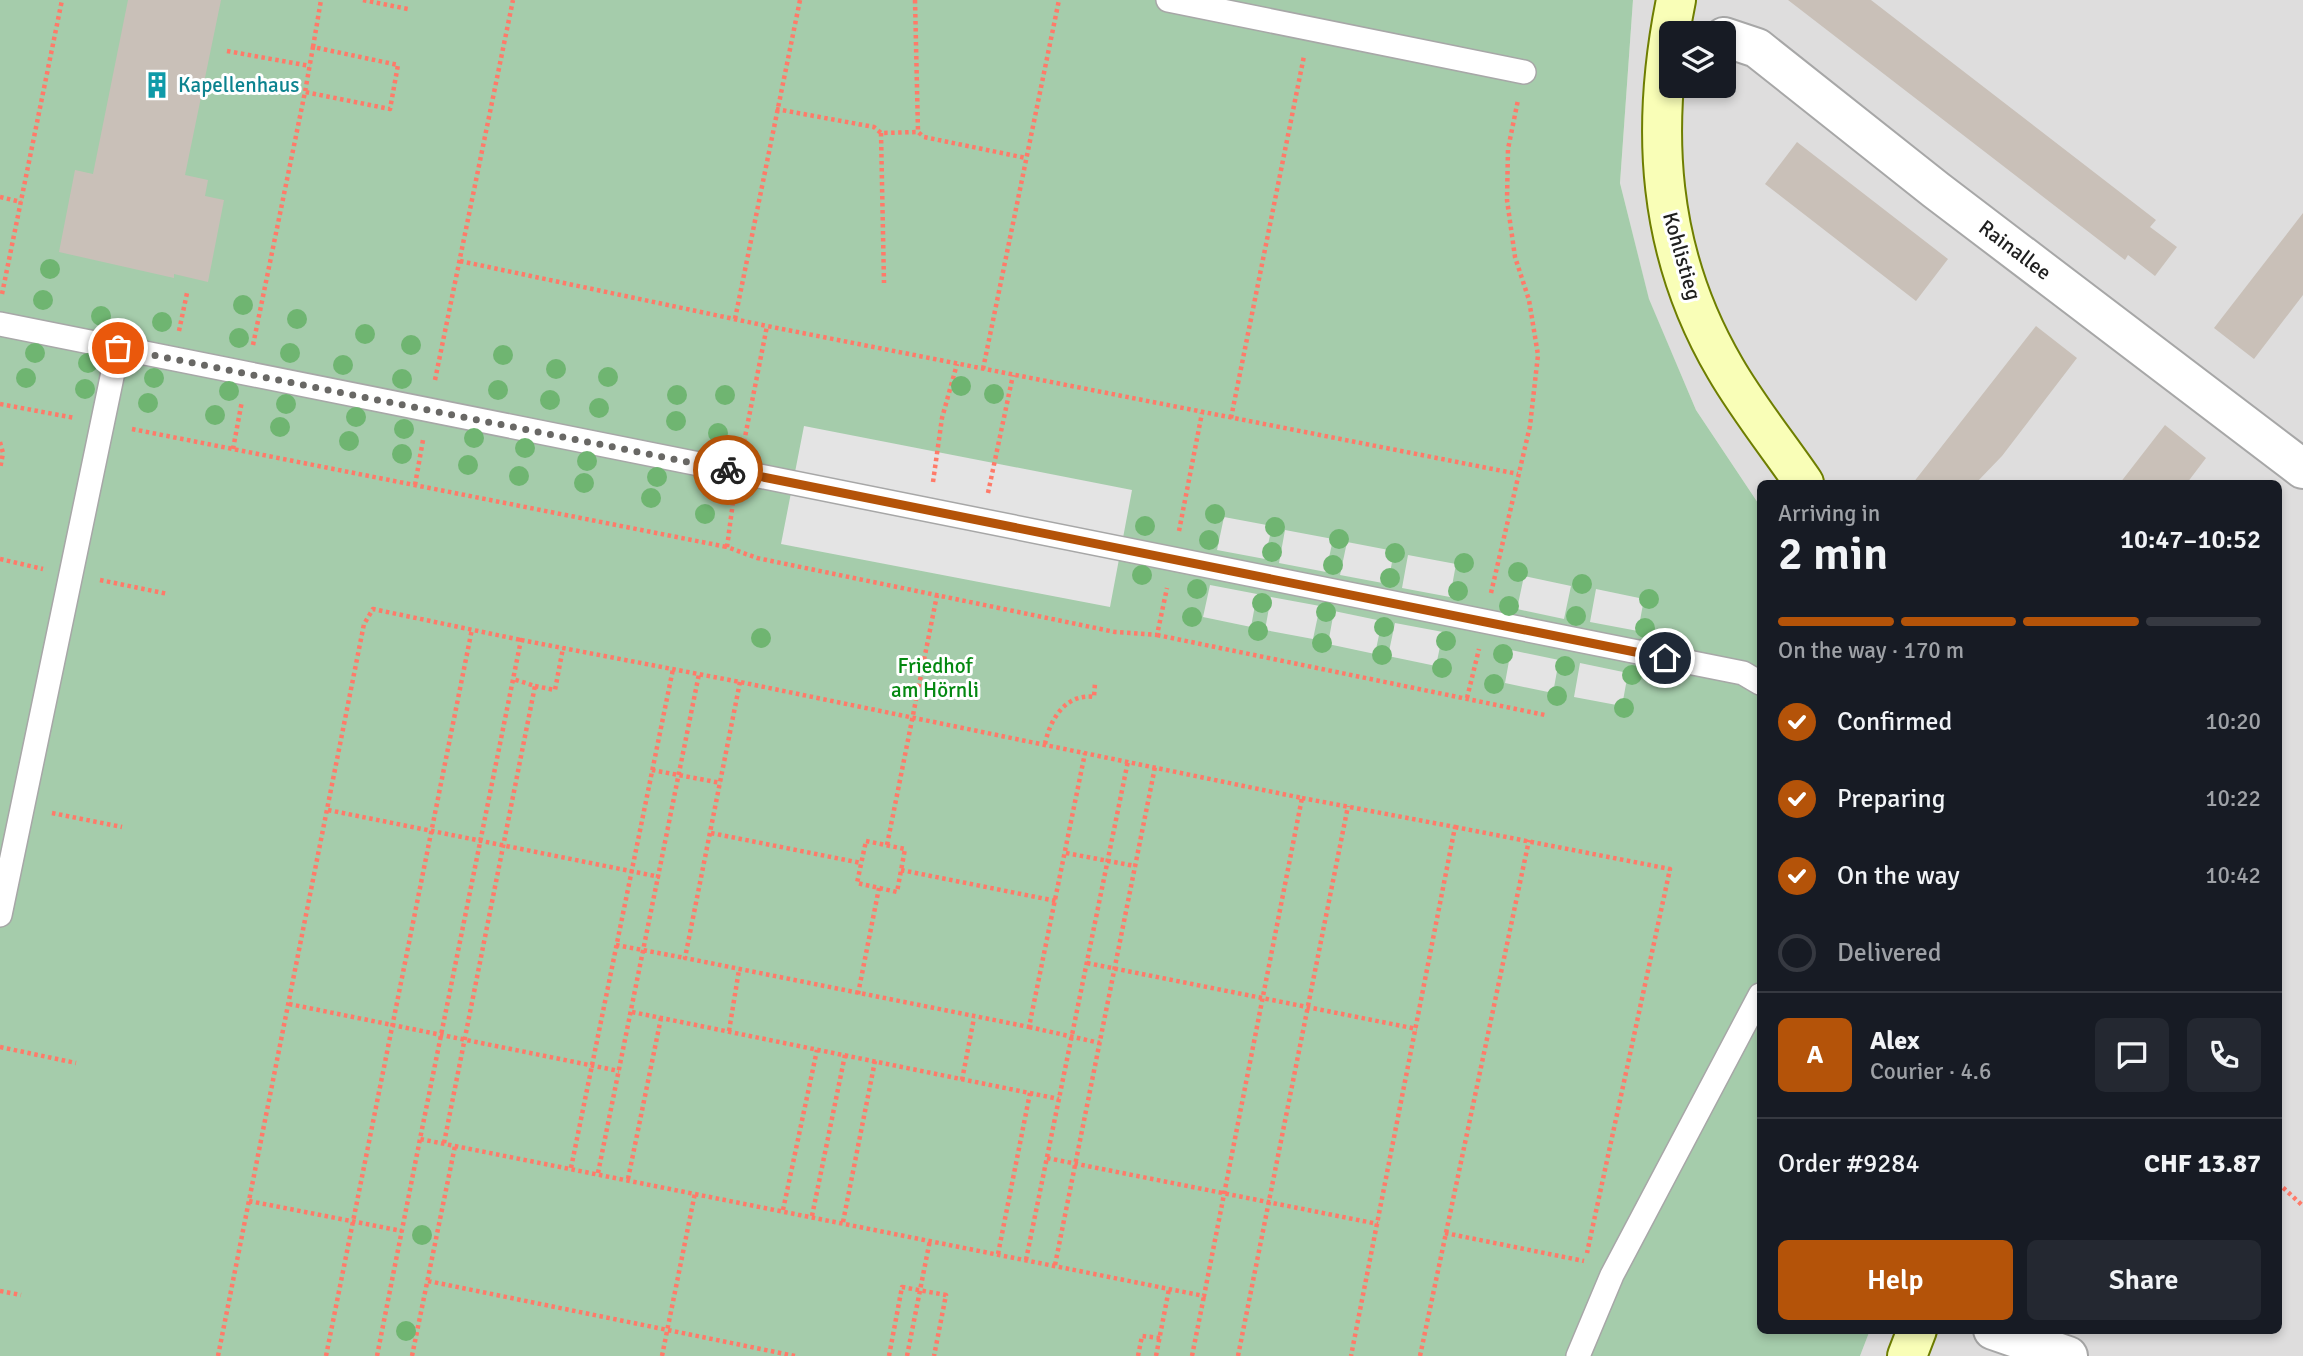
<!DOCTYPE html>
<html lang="en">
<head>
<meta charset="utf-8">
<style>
	body { margin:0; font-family:Signika,sans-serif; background:#242831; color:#f1f3f6; height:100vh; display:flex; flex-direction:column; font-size:26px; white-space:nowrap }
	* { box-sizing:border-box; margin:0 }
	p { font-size:23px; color:#9ea1a6 }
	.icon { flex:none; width:38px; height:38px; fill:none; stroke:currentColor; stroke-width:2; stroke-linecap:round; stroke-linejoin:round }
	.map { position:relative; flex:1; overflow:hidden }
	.sheet { position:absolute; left:1757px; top:480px; width:525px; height:854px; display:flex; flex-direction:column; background:#171b24; border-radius:10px; box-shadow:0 4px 10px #0003 }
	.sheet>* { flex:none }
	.controls { position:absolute; left:1659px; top:21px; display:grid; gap:14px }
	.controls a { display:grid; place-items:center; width:77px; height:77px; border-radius:10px; background:#171b24; box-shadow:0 4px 10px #0003; font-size:35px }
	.pin { position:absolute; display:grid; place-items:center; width:60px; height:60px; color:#fff; margin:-30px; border:4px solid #fff; border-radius:50%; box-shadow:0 2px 7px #0007 }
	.courier { position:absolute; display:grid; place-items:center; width:70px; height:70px; margin:-35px; border:5px solid #b45309; border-radius:50%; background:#fff; color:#222; box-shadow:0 2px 9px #0007 }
	.overview em { font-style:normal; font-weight:600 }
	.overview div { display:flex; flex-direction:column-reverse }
	.overview { display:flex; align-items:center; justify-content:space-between; height:119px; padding:0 21px }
	h1 { font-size:46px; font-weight:600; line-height:52px }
	.bar { display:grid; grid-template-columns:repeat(4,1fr); gap:10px 7px; align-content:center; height:84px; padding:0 21px }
	.bar i { height:9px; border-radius:5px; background:#363941 }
	.bar .selected { background:#b45309 }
	.bar p { grid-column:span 4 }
	.line { display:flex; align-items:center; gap:18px; padding:0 21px; border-top:2px solid #363941 }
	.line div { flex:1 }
	.round { display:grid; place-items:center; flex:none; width:74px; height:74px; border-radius:10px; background:#242831 }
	ol { padding:0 21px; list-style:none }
	li { display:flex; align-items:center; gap:21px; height:77px }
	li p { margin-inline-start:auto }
	li .icon { padding:7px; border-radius:50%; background:#b45309; color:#fff; stroke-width:4 }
	li:last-child { color:#9ea1a6 }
	li i { width:38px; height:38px; border:4px solid #363941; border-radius:50% }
	.cta { display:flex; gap:14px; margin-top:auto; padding:14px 21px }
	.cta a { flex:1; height:80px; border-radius:10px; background:#b45309; color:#fff; font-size:28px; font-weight:600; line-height:80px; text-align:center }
	.cta a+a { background:#242831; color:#f1f3f6 }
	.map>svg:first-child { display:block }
	.residential { fill:#dedddd; fill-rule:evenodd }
	.cemetery { fill:#a5ccab }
	.parking { fill:#e4e4e4 }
	.building { fill:#c9c0b8 }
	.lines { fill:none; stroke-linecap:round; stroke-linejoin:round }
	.lane-casing { stroke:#a7a7a7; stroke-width:26 }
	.street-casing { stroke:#a7a7a7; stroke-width:42 }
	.secondary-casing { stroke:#6e7e00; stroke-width:42 }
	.path { stroke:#ff7a69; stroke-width:4.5; stroke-dasharray:3.5 3.5; stroke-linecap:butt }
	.lane { stroke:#fff; stroke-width:23 }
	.street { stroke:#fff; stroke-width:38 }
	.secondary { stroke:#f9feb7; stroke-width:38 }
	.tree { fill:#6fb571 }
	.done { stroke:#696865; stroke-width:7; stroke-dasharray:0 12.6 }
	.route { stroke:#b45309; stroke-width:9 }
	.labels { text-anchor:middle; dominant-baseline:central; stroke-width:6; stroke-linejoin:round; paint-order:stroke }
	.culture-label { font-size:21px; fill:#0d838f; stroke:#fff; text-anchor:start }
	.street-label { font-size:21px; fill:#202020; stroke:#fff }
	.park-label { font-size:21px; fill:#048811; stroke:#fff }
</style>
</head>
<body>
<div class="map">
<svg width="2303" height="1356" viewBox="0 0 2303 1356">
	<rect width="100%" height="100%" fill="#f1ede6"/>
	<path class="residential" d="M1633,0H2303V1356H1860L1870,1330H2278V483H1760V506L1696,410L1649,300L1620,183ZM1671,33H1724V86H1671Z"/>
	<path class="cemetery" d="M0,0H1633L1620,183L1649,299L1696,410L1760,506V1330H1870L1860,1356H0Z"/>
	<path class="parking" d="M804,426L1132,490L1110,607L781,544Z
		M1224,517L1272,526L1265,559L1217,550Z
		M1285,530L1333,539L1326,572L1279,563Z
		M1347,542L1394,551L1388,584L1340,575Z
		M1408,555L1456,564L1450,597L1402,588Z
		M1524,576L1571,586L1564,619L1517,609Z
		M1210,585L1257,594L1251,627L1203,617Z
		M1596,589L1644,599L1638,631L1590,622Z
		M1271,597L1320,606L1313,639L1265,630Z
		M1334,611L1382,621L1375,654L1328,644Z
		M1395,623L1443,632L1436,666L1388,656Z
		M1511,650L1559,660L1553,693L1505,683Z
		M1580,663L1628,673L1622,706L1574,697Z"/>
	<path class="building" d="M128,0H221L185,175L208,180L205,196L224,200L208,282L174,274V278L59,252L75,170L93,174Z
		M1788,0H1871L2156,220L2150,227L2177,247L2155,276L2128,255L2125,260Z
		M1797,142L1948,259L1916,301L1765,184Z
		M2303,213V295L2254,359L2214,328Z
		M2036,326L2077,358L2002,456L1976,483H1913Z
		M2165,425L2206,458L2187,483H2120Z"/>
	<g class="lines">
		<defs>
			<path id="lane" d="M1168,0L1524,72
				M0,324L1743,673L1760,683
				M0,915L118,348
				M1578,1356L1612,1275L1760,995"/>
			<path id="street" d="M1724,37L1757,48L1936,190L2303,469
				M1993,1330L2068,1356"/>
			<path id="secondary" d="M1676,0C1650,129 1657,252 1725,368C1748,408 1778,445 1804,483
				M1907,1356L1917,1330"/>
		</defs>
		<use href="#lane" class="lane-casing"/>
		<use href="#street" class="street-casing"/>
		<use href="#secondary" class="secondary-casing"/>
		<path class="path" d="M363,0L408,9
			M915,0L918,132L924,137L1026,158
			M313,47L321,0
			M227,51L310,66
			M776,109L874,127L881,133L918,132
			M881,133L884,283
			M0,197L21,202
			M460,261L767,326L1518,474
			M2,294L62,0
			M735,319L800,0
			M179,331L187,293
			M253,345L305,92L390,109L398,65L313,47L305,92
			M983,369L1059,0
			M435,380L513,0
			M0,404L75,418
			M1231,418L1304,56
			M132,429L727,547
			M0,442L3,453L0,469
			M744,442L767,326
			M233,449L242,401
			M933,482L942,418L957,364
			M415,485L423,440
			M988,493L1013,375
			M733,502L727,547L757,558L1115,632L1157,635L1167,588
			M1179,531L1202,413
			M0,559L43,569
			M100,580L168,594
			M1491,593L1530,426L1538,355L1529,300L1515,257L1507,200L1508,149L1518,100
			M1157,635L1545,715
			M521,640L740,682L1302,798L1204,1296L420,1139Z
			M740,682L685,958L1029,1027L1085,753
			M535,686L555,690L563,648
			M1467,698L1479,649
			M1045,744C1050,719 1066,693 1094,697L1095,683
			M652,770L721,783
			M1302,798L1455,827L1351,1356
			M328,810L660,877
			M52,813L122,827
			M1455,827L1670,869L1587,1253
			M711,833L861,863
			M866,841L905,849L897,892L857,883Z
			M887,845L937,595
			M1066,853L1135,866
			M901,870L1056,901
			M616,945L685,958
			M1087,963L1417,1029
			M858,994L879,888
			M289,1004L619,1071
			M632,1012L1059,1099
			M1029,1027L1100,1043
			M729,1031L739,970
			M0,1047L76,1063
			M962,1080L974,1018
			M444,1143L535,686L513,679
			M1047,1158L1378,1224
			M571,1168L673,669
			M598,1173L699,674
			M628,1179L661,1018
			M2278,1183L2303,1206
			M249,1201L402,1231
			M783,1210L817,1050
			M812,1216L845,1055
			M843,1222L875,1061
			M1445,1233L1584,1261
			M998,1254L1030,1093
			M1026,1260L1128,761
			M1055,1265L1155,767
			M428,1281L795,1356
			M0,1291L21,1295
			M218,1356L364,624L373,609L521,640
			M326,1356L472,629
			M377,1356L420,1139
			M412,1356L455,1146
			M662,1356L695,1193
			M889,1356L902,1287L946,1295L934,1356
			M907,1356L930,1240
			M1138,1356L1142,1336L1160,1338
			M1156,1356L1169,1289
			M1192,1356L1204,1296
			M1238,1356L1348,806
			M1420,1356L1529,840"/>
		<use href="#lane" class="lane"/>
		<use href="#street" class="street"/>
		<use href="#secondary" class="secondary"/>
	</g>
	<g class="tree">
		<circle cx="50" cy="269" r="10"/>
		<circle cx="43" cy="300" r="10"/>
		<circle cx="243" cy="305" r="10"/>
		<circle cx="101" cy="316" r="10"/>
		<circle cx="297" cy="319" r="10"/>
		<circle cx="162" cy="322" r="10"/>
		<circle cx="365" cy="334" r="10"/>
		<circle cx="239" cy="338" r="10"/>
		<circle cx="411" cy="345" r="10"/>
		<circle cx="35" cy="353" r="10"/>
		<circle cx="290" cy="353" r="10"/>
		<circle cx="503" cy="355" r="10"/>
		<circle cx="88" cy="363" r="10"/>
		<circle cx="343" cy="365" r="10"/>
		<circle cx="556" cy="369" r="10"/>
		<circle cx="608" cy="377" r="10"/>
		<circle cx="26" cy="378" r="10"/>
		<circle cx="154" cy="378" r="10"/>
		<circle cx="402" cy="379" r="10"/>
		<circle cx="961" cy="386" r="10"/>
		<circle cx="85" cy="389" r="10"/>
		<circle cx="498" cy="390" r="10"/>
		<circle cx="229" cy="391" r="10"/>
		<circle cx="994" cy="394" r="10"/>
		<circle cx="677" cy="395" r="10"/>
		<circle cx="725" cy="395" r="10"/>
		<circle cx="550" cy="400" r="10"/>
		<circle cx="148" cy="403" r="10"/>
		<circle cx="286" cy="404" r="10"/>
		<circle cx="599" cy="408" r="10"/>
		<circle cx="215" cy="415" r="10"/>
		<circle cx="356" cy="417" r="10"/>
		<circle cx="676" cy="421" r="10"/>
		<circle cx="280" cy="427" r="10"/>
		<circle cx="404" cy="429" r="10"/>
		<circle cx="718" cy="433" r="10"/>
		<circle cx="474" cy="438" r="10"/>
		<circle cx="349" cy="441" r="10"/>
		<circle cx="525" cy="448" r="10"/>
		<circle cx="402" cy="454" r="10"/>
		<circle cx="587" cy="461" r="10"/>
		<circle cx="468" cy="465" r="10"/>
		<circle cx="519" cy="476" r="10"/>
		<circle cx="657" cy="477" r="10"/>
		<circle cx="584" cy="483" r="10"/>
		<circle cx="711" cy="483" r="10"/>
		<circle cx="651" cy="498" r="10"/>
		<circle cx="705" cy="514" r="10"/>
		<circle cx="1215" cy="514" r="10"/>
		<circle cx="1145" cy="526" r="10"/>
		<circle cx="1275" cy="527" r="10"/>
		<circle cx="1339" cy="539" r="10"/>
		<circle cx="1209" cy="540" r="10"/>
		<circle cx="1272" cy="552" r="10"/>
		<circle cx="1395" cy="553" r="10"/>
		<circle cx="1464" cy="563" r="10"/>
		<circle cx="1333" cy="565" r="10"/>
		<circle cx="1518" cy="572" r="10"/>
		<circle cx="1142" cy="575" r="10"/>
		<circle cx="1390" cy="578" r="10"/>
		<circle cx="1582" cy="584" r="10"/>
		<circle cx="1197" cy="589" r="10"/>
		<circle cx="1458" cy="591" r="10"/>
		<circle cx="1649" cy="599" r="10"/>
		<circle cx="1262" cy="603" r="10"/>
		<circle cx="1509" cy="606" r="10"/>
		<circle cx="1326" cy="612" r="10"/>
		<circle cx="1576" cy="616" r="10"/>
		<circle cx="1192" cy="617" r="10"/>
		<circle cx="1384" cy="627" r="10"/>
		<circle cx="1645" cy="628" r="10"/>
		<circle cx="1258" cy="631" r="10"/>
		<circle cx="761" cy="638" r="10"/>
		<circle cx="1446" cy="641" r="10"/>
		<circle cx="1322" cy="643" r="10"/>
		<circle cx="1503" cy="654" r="10"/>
		<circle cx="1382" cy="655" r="10"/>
		<circle cx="1565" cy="666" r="10"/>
		<circle cx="1442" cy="668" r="10"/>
		<circle cx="1632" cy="675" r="10"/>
		<circle cx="1494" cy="684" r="10"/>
		<circle cx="1557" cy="696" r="10"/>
		<circle cx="1624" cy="708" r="10"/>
		<circle cx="422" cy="1235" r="10"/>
		<circle cx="406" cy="1331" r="10"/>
	</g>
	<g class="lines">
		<path class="done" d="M118,348L728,470"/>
		<path class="route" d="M728,470L1665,658"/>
	</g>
	<defs>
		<symbol id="building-bare" viewBox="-9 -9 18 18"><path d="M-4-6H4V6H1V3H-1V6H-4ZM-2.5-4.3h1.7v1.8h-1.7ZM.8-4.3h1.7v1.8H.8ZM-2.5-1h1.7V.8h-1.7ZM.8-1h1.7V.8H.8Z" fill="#0f9aa8" stroke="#fff" stroke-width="2.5" paint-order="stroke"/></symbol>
	</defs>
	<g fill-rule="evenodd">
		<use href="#building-bare" x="138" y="66" width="38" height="38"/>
	</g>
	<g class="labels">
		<g class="culture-label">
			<text x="178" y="85">Kapellenhaus</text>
		</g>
		<g class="street-label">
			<text transform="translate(2015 250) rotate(37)">Rainallee</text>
			<text transform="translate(1682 256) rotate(74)">Kohlistieg</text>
		</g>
		<g class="park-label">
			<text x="935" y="666">Friedhof<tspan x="935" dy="24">am Hörnli</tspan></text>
		</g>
	</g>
</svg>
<div class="controls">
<a><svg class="icon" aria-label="layers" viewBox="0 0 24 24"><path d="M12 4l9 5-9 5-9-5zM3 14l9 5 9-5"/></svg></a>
</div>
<div class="pin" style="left:118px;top:348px;background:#ea580c"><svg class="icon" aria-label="bag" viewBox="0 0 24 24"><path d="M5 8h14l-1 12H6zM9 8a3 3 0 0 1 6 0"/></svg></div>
<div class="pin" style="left:1665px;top:658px;background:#1f2937"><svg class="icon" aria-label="home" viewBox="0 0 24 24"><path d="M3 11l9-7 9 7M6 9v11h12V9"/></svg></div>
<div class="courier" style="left:728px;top:470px"><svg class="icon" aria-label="bike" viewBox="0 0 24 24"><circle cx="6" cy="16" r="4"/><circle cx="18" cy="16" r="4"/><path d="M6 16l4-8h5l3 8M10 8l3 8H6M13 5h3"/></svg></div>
<section class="sheet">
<div class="overview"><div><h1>2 min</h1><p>Arriving in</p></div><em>10:47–10:52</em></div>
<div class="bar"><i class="selected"></i><i class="selected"></i><i class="selected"></i><i></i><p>On the way · 170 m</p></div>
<ol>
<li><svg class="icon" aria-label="check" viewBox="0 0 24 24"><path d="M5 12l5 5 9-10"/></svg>Confirmed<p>10:20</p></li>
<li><svg class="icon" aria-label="check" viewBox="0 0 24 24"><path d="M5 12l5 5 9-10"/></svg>Preparing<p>10:22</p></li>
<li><svg class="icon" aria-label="check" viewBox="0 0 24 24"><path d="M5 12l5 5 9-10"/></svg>On the way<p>10:42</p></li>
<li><i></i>Delivered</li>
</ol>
<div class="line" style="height:126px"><b class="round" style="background:#b45309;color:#fff">A</b><div><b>Alex</b><p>Courier · 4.6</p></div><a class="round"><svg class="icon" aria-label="chat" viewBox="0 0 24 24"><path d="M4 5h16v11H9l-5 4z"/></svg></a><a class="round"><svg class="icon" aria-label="phone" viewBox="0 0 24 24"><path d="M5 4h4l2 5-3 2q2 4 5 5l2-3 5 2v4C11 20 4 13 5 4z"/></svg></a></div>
<div class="line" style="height:91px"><div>Order #9284</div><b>CHF 13.87</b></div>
<div class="cta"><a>Help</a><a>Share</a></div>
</section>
</div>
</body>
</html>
